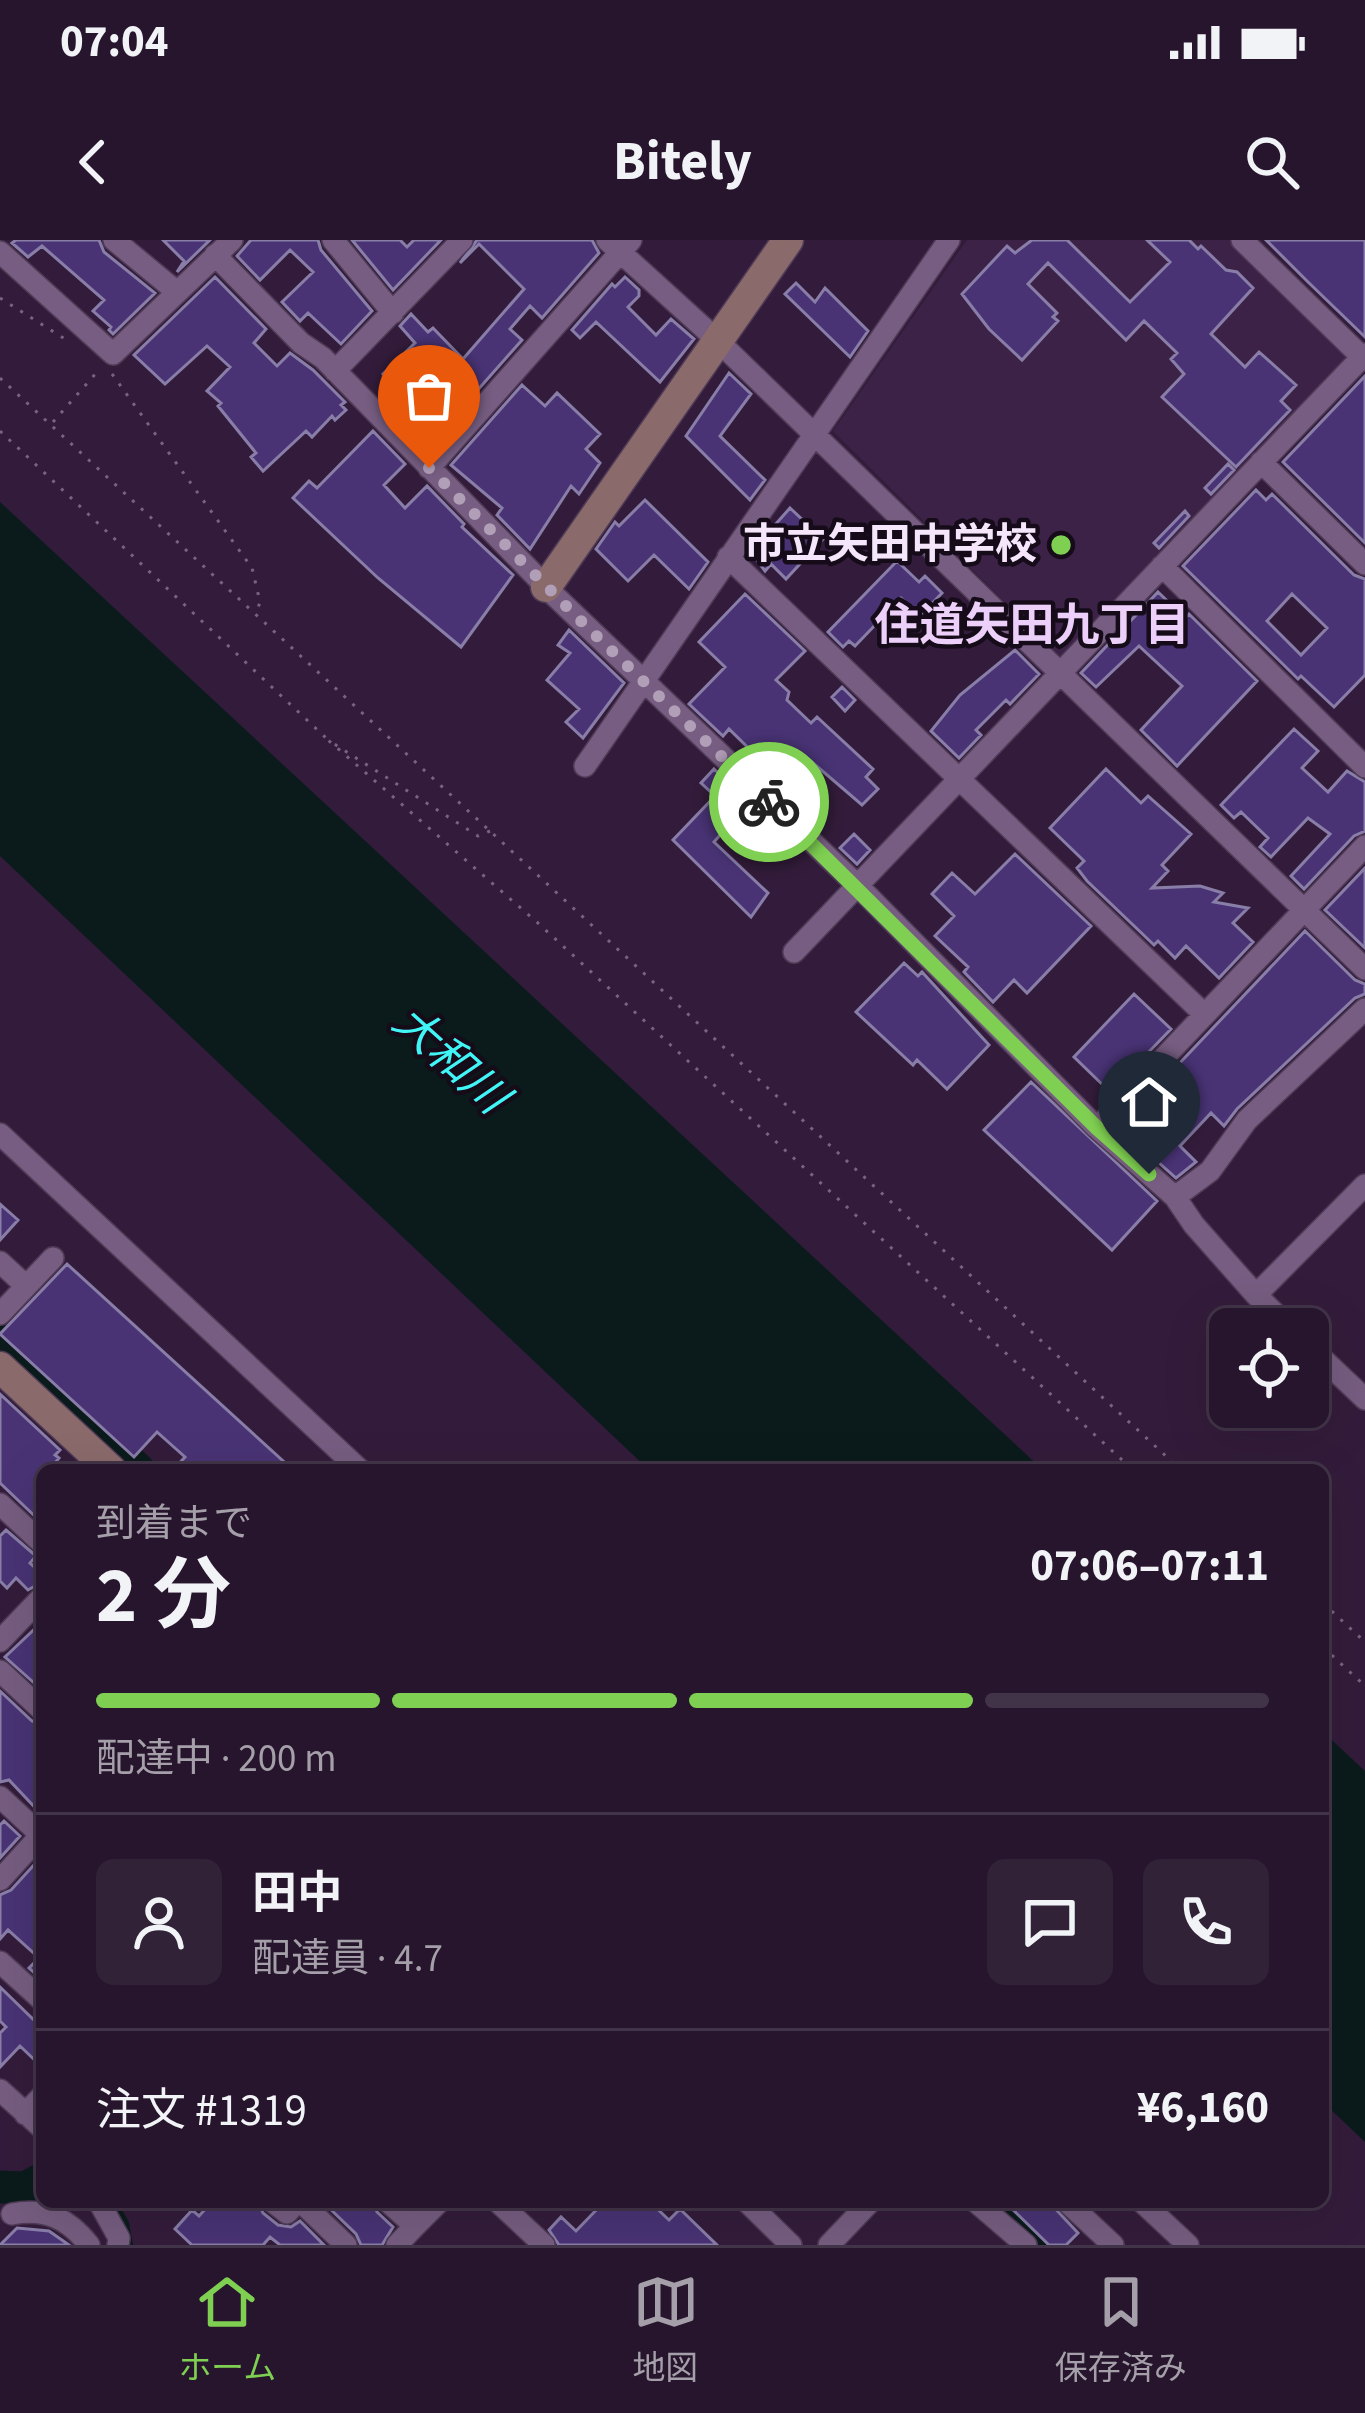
<!DOCTYPE html>
<html lang="ja">
<head>
<meta charset="utf-8">
<style>
	body { margin:0; font-family:"Source Sans 3","Noto Sans JP",sans-serif; background:#322238; color:#f1f3f6; height:100vh; display:flex; flex-direction:column; font-size:45px; white-space:nowrap }
	* { box-sizing:border-box; margin:0 }
	p { font-size:39px; color:#a49fa9 }
	.icon { flex:none; width:66px; height:66px; fill:none; stroke:currentColor; stroke-width:2; stroke-linecap:round; stroke-linejoin:round }
	.map { position:relative; flex:1; overflow:hidden }
	.drawer { position:absolute; left:36px; top:1224px; width:1293px; height:744px; display:flex; flex-direction:column; background:#26152c; border-radius:18px; box-shadow:0 12px 48px #0002,0 0 0 3px #423448 }
	.drawer>* { flex:none }
	.tools { position:absolute; left:1209px; top:1068px; display:grid; gap:24px }
	.tools a { display:grid; place-items:center; width:120px; height:120px; border-radius:18px; background:#26152c; box-shadow:0 12px 48px #0002,0 0 0 3px #423448; font-size:60px }
	.pin { position:absolute; display:grid; place-items:center; width:102px; height:102px; color:#fff; margin:-123px -51px; border-radius:50% 50% 50% 0; rotate:-45deg; box-shadow:0 0 12px #0007 }
	.pin .icon { rotate:45deg }
	.courier { position:absolute; display:grid; place-items:center; width:120px; height:120px; margin:-60px; border:9px solid #7fd052; border-radius:50%; background:#fff; color:#222; box-shadow:0 3px 15px #0007 }
	.summary em { font-style:normal; font-weight:700 }
	.summary div { display:flex; flex-direction:column-reverse }
	.summary { display:flex; align-items:center; justify-content:space-between; height:204px; padding:0 60px }
	h1 { font-size:78px; font-weight:700; line-height:90px }
	.bar { display:grid; grid-template-columns:repeat(4,1fr); gap:18px 12px; align-content:center; height:144px; padding:0 60px }
	.bar i { height:15px; border-radius:9px; background:#423448 }
	.bar .selected { background:#7fd052 }
	.bar p { grid-column:span 4 }
	.line { display:flex; align-items:center; gap:30px; padding:0 60px; border-top:3px solid #423448 }
	.line div { flex:1 }
	.round { display:grid; place-items:center; flex:none; width:126px; height:126px; border-radius:18px; background:#322238 }
	.status { display:flex; justify-content:space-between; align-items:center; height:84px; padding:0 60px; background:#26152c; direction:ltr }
	.status svg { height:33px; fill:currentColor }
	header { display:flex; justify-content:space-between; align-items:center; height:156px; padding:0 60px; background:#26152c; font-size:54px; font-weight:700 }
	.dock { display:flex; justify-content:space-around; align-items:center; height:168px; border-top:3px solid #423448; background:#26152c; font-size:33px; color:#a49fa9 }
	.dock a { display:grid; justify-items:center; gap:6px }
	.dock .selected { color:#7fd052 }
	.map>svg:first-child { display:block }
	.built { fill:#3d2247 }
	.water { fill:#0b1b1b }
	.lines { fill:none; stroke-linecap:round; stroke-linejoin:round }
	.stream { stroke:#0b1b1b; stroke-width:6 }
	.river { stroke:#0b1b1b; stroke-width:33 }
	.building { fill:#493375; stroke:#897ea8; stroke-width:3; fill-rule:evenodd }
	.street-casing { stroke:#4f3b56; stroke-width:24 }
	.secondary-casing { stroke:#4f3b56; stroke-width:33 }
	.path { stroke:#796480; stroke-width:3; stroke-dasharray:3 9; stroke-linecap:butt }
	.street { stroke:#765d81; stroke-width:21 }
	.secondary { stroke:#8b6a6b; stroke-width:30 }
	.done { stroke:#b19fb8; stroke-width:12; stroke-dasharray:0 21.6 }
	.route { stroke:#7fd052; stroke-width:15 }
	.poi-dot { fill:#7fd052; stroke:#150b19; stroke-width:4.5 }
	.labels { text-anchor:middle; dominant-baseline:central; stroke-width:9; stroke-linejoin:round; paint-order:stroke }
	.poi-label { font-size:42px; font-weight:bold; fill:#f5e6fb; stroke:#150b19; text-anchor:end }
	.neighbourhood-label { font-size:45px; font-weight:bold; fill:#edd0fa; stroke:#150b19 }
	.water-label { font-size:45px; font-style:italic; fill:#41f4f6; stroke:#150b19 }
</style>
</head>
<body>
<div class="status"><b>07:04</b><svg viewBox="0 0 49 12"><path d="M0 12V9h3v3zM5 12V6h3v6zM10 12V3h3v9zM15 12V0h3v12zM26 1h20v11H26zM47 4h2v5h-2z"/></svg></div>
<header><svg class="icon" aria-label="back" viewBox="0 0 24 24"><path d="M15 5l-7 7 7 7"/></svg>Bitely<svg class="icon" aria-label="search" viewBox="0 0 24 24"><circle cx="10" cy="10" r="6"/><path d="M15 15l6 6"/></svg></header>
<div class="map">
<svg width="1365" height="2005" viewBox="0 0 1365 2005">
	<rect width="100%" height="100%" fill="#331c3b"/>
	<path class="built" d="M967,0H1229L1348,116L1345,128L1063,420L833,191Z"/>
	<path class="water" d="M0,262L1043,1230H649L0,616Z
		M1323,1492L1365,1531V1902L1323,1862Z"/>
	<g class="lines">
		<path class="stream" d="M114,1962L126,1983L130,2005"/>
		<path class="river" d="M0,1101L139,1230
			M0,1947L25,1948L42,1939
			M993,1962L1042,2005"/>
	</g>
	<path class="building" d="M16,0H99L104,12L155,53L113,94L109,90L111,87L93,71L104,60L42,6L28,17L12,3Z
		M163,0H210L177,32L184,21Z
		M251,0H318L321,10L372,71L341,104L308,73L300,81L282,62L313,32L290,10L260,40L237,16Z
		M352,0H400L407,7L414,0H441L393,50Z
		M477,0H592L599,13L542,78L530,66L510,89L522,100L429,205L388,163L400,151L383,134L415,103L400,86L411,74L428,92L433,88L463,119L524,49L479,4L460,23Z
		M1032,0H1067L1130,62L1170,22L1147,0H1189L1198,9L1201,6L1226,30L1237,32L1253,48L1211,94L1245,127L1259,112L1296,145L1281,161L1290,170L1236,227L1162,157L1184,134L1171,119L1177,113L1144,81L1126,100L1048,23L1028,44L1057,73L1053,77L1058,81L1022,120L989,89L962,54L1007,6L1015,13Z
		M1266,0H1365V97L1308,42Z
		M215,37L266,89L254,103L277,126L290,113L313,130L345,162L341,165L346,170L335,180L332,176L312,197L306,191L263,231L251,217L256,213L218,166L221,163L207,151L230,127L207,106L165,144L134,115Z
		M625,37L639,50V56L628,67L656,95L671,79L694,99L660,142L596,82L580,98L572,90L612,44L615,47Z
		M796,43L815,62L825,48L868,91L850,117L785,54Z
		M729,133L751,154L720,196L765,240L750,260L686,196Z
		M1365,136V303L1283,222Z
		M522,145L545,166L557,153L600,194L586,209L600,223L579,254L571,246L530,309L497,275L502,268L451,225Z
		M373,191L405,224L384,245L405,268L427,246L464,284L462,287L513,335L461,407L378,338L293,258L309,241L317,248Z
		M1228,224L1234,230L1211,254L1205,248Z
		M1256,250L1266,260L1272,254L1354,335L1365,339V435L1334,467L1301,436L1298,439L1183,326ZM1292,354L1327,388L1301,415L1267,381Z
		M645,260L708,322L689,349L654,315L628,341L596,309L615,282L619,286Z
		M790,268L823,299L786,339L771,324L765,331L751,312Z
		M1185,271L1189,276L1159,308L1154,303Z
		M897,321L919,342L925,336L942,353L920,376L901,358L855,406L849,401L843,407L828,392Z
		M1158,352L1185,378L1189,374L1257,441L1177,526L1141,490L1182,446L1139,406L1096,447L1081,433Z
		M745,354L805,411L776,440L789,452L787,460L811,483L817,477L873,529L866,537L878,549L862,565L812,522L788,547L729,489L723,496L689,464L725,427L699,402Z
		M569,390L624,443L583,498L566,482L579,469L547,440L570,413L558,405Z
		M1015,410L1039,434L1010,464L1006,460L976,490L981,495L959,518L931,491L960,455Z
		M842,447L855,460L845,471L832,457Z
		M1294,489L1318,511L1302,528L1328,552L1347,531L1365,542V591L1354,596L1304,649L1291,636L1330,594L1308,578L1271,617L1260,607L1268,598L1241,572L1234,578L1221,565Z
		M714,529L749,562L714,602L768,653L751,677L673,600L715,556L701,543Z
		M1106,529L1141,563L1148,556L1191,594L1162,625L1168,631L1152,648L1200,646L1223,653L1214,662L1248,668L1233,683L1253,702L1219,738L1186,706L1175,718L1158,701L1154,705L1087,641L1077,628L1084,621L1050,588Z
		M854,594L870,610L857,624L840,608Z
		M1015,614L1091,686L1027,753L1014,740L993,762L964,732L968,727L935,696L954,676L932,654L952,633L975,654Z
		M1365,628V708L1325,670Z
		M1305,691L1355,740L1365,744V754L1355,758L1237,869L1224,886L1211,873L1180,906L1196,922L1176,938L1119,887Z
		M904,723L918,736L922,732L989,805L947,849L917,820L913,825L856,772Z
		M1134,754L1171,789L1110,852L1074,817Z
		M1031,842L1157,961L1112,1010L984,890Z
		M0,964L18,980L0,1000Z
		M67,1024L293,1230H173L185,1217L157,1192L134,1217L0,1094Z
		M0,1154L60,1210L55,1215L59,1218L49,1230H42V1283L0,1243Z
		M6,1290L36,1316L30,1323L42,1334V1342L28,1350L16,1338L7,1348L0,1341V1296Z
		M42,1382V1450L5,1417Z
		M0,1451L32,1481L42,1485V1575L9,1540L0,1542Z
		M4,1581L20,1596L0,1618V1585Z
		M42,1616V1740L29,1728L39,1718L8,1690L0,1699V1655L11,1650Z
		M0,1747L42,1788V1827L20,1806L0,1827V1793L6,1787L0,1781Z
		M212,1962H258L263,1973L278,1985L291,1987L300,1981L324,2005H280L270,1997L263,2005H192L175,1989L192,1970L199,1976Z
		M323,1962H373L377,1972L393,1987L382,2005H361L356,1994Z
		M604,1962H650L669,1980L680,1969L717,2005H559L549,1990L561,1977L576,1991Z
		M1005,1962H1049L1078,1993L1066,2005H1049Z
		M17,1988L49,1991L69,2005H0Z"/>
	<g class="lines">
		<defs>
			<path id="street" d="M114,0L177,52
				M333,0L393,73
				M607,0L717,100L1365,729
				M1242,0L1365,120
				M0,12L113,114L232,0
				M215,15L301,103L323,118L555,356L856,644L1097,888L1175,957L1194,985L1256,1055L1291,1089
				M335,131L462,0
				M1261,222L1365,324
				M429,228L631,0
				M728,317L1204,774
				M1162,326L1365,527
				M585,526L949,0
				M794,712L1365,114
				M1097,888L1365,606
				M0,894L360,1230
				M1175,957L1210,931L1247,880L1365,769
				M0,1022L26,1046
				M1256,1055L1365,945
				M0,1074L53,1018
				M1308,1105L1365,1159
				M0,1264L42,1303
				M0,1401L42,1357
				M0,1431L42,1470
				M0,1557L41,1595L0,1640
				M0,1722L42,1760
				M0,1850L42,1888
				M25,1874L42,1856
				M99,1962L119,1998L118,2005
				M273,1962L287,1973L297,1962
				M301,1962L346,2005
				M388,1962L415,1986L439,1962
				M498,1962L544,2005
				M747,1962L791,2005
				M976,1962L1026,2005
				M1067,1962L1113,2005
				M1142,1962L1188,2005
				M12,1974C45,1968 68,1978 89,2005
				M397,2005L415,1986
				M829,2005L870,1962"/>
			<path id="secondary" d="M546,347L788,0
				M0,1127L111,1230"/>
		</defs>
		<use href="#street" class="street-casing"/>
		<use href="#secondary" class="secondary-casing"/>
		<path class="path" d="M0,58L65,99
			M112,134L252,328L260,362L257,371
			M0,138L1181,1230
			M53,182L98,131
			M0,191L326,498
			M490,591L478,596L328,500L539,684L1133,1230
			M1323,1363L1365,1402
			M1323,1407L1365,1446"/>
		<use href="#street" class="street"/>
		<use href="#secondary" class="secondary"/>
	</g>
	<g class="lines">
		<path class="done" d="M429,228L584,384L769,562"/>
		<path class="route" d="M769,562L1097,888L1149,934"/>
	</g>
	<circle class="poi-dot" cx="1061" cy="305" r="12"/>
	<g class="labels">
		<g class="poi-label">
			<text x="1037" y="305">市立矢田中学校</text>
		</g>
		<g class="neighbourhood-label">
			<text x="1032" y="386">住道矢田九丁目</text>
		</g>
		<g class="water-label">
			<text transform="translate(450 820) rotate(42)">大和川</text>
		</g>
	</g>
</svg>
<div class="tools">
<a><svg class="icon" aria-label="locate" viewBox="0 0 24 24"><circle cx="12" cy="12" r="6"/><path d="M12 2v4M12 18v4M2 12h4M18 12h4"/></svg></a>
</div>
<div class="pin" style="left:429px;top:228px;background:#ea580c"><svg class="icon" aria-label="bag" viewBox="0 0 24 24"><path d="M5 8h14l-1 12H6zM9 8a3 3 0 0 1 6 0"/></svg></div>
<div class="pin" style="left:1149px;top:934px;background:#1f2937"><svg class="icon" aria-label="home" viewBox="0 0 24 24"><path d="M3 11l9-7 9 7M6 9v11h12V9"/></svg></div>
<div class="courier" style="left:769px;top:562px"><svg class="icon" aria-label="bike" viewBox="0 0 24 24"><circle cx="6" cy="16" r="4"/><circle cx="18" cy="16" r="4"/><path d="M6 16l4-8h5l3 8M10 8l3 8H6M13 5h3"/></svg></div>
<section class="drawer">
<div class="summary"><div><h1>2 分</h1><p>到着まで</p></div><em>07:06–07:11</em></div>
<div class="bar"><i class="selected"></i><i class="selected"></i><i class="selected"></i><i></i><p>配達中 · 200 m</p></div>
<div class="line" style="height:216px"><a class="round"><svg class="icon" aria-label="person" viewBox="0 0 24 24"><circle cx="12" cy="8" r="4"/><path d="M4 21q1-7 8-7t8 7"/></svg></a><div><b>田中</b><p>配達員 · 4.7</p></div><a class="round"><svg class="icon" aria-label="chat" viewBox="0 0 24 24"><path d="M4 5h16v11H9l-5 4z"/></svg></a><a class="round"><svg class="icon" aria-label="phone" viewBox="0 0 24 24"><path d="M5 4h4l2 5-3 2q2 4 5 5l2-3 5 2v4C11 20 4 13 5 4z"/></svg></a></div>
<div class="line" style="height:156px"><div>注文 #1319</div><b>¥6,160</b></div>
</section>
</div>
<nav class="dock">
<a class="selected"><svg class="icon" aria-label="home" viewBox="0 0 24 24"><path d="M3 11l9-7 9 7M6 9v11h12V9"/></svg>ホーム</a>
<a><svg class="icon" aria-label="map" viewBox="0 0 24 24"><path d="M3 6l6-2 6 2 6-2v14l-6 2-6-2-6 2zM9 4v14M15 6v14"/></svg>地図</a>
<a><svg class="icon" aria-label="saved" viewBox="0 0 24 24"><path d="M7 4h10v16l-5-4-5 4z"/></svg>保存済み</a>
</nav>
</body>
</html>
